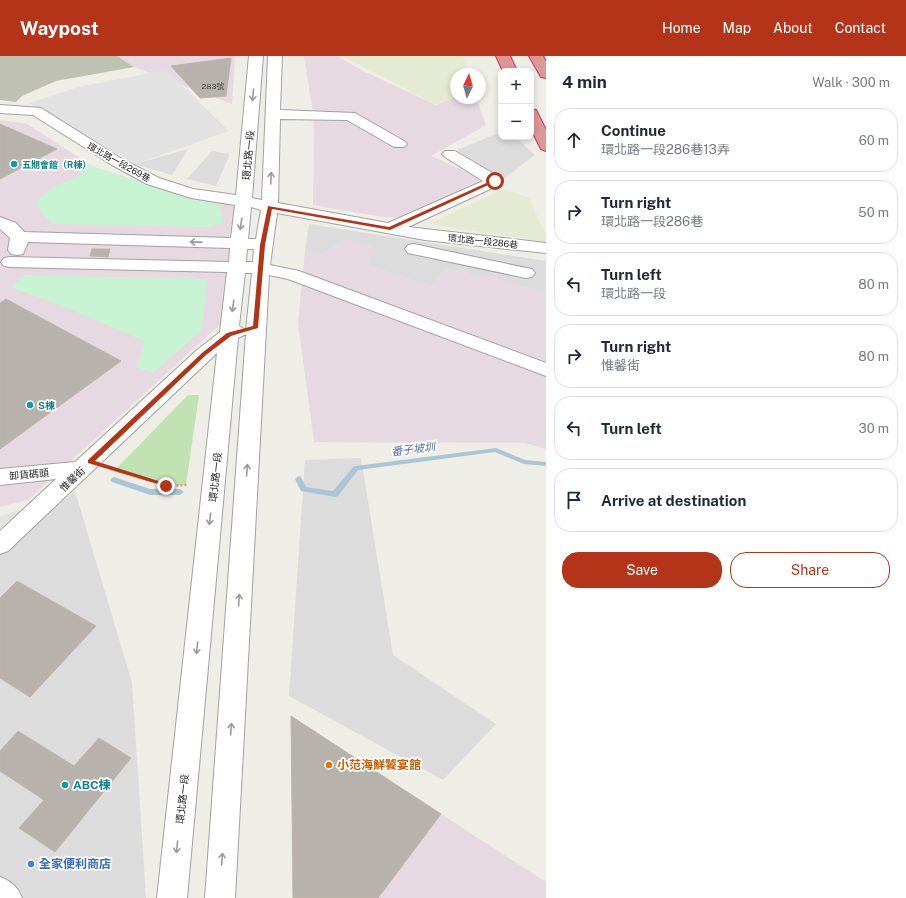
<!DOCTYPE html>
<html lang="en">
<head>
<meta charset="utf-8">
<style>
  :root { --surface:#fff; --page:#f6f6f7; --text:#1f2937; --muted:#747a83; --line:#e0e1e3; --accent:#b43419 }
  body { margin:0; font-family:"Public Sans","Noto Sans TC",sans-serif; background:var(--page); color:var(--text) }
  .controls { position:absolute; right:12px; top:12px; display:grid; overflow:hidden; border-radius:8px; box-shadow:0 2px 6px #0003 }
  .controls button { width:36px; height:36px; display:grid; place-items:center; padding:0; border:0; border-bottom:1px solid var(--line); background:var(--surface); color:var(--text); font:20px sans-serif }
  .compass { position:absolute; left:450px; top:12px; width:36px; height:36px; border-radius:50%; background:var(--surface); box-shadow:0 2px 6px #0003; rotate:5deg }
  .stop { position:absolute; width:12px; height:12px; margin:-9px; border:3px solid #b43419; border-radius:50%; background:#fff }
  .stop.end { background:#b43419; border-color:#fff; box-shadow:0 1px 4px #0008 }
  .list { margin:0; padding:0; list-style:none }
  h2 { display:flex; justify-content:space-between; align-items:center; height:52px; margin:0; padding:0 16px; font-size:17px }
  h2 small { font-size:13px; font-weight:400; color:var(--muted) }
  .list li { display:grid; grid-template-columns:26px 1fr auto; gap:12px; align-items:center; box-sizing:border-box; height:64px; margin:0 8px 8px; padding:0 8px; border:1px solid var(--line); border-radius:16px }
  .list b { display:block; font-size:15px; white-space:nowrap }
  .list p { margin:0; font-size:13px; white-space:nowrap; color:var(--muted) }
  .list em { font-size:13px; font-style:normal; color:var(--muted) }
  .actions { display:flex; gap:8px; padding:12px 16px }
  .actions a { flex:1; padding:9px 0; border:1px solid var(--accent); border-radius:16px; text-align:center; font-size:14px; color:var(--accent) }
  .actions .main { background:var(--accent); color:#fff }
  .icon { flex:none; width:22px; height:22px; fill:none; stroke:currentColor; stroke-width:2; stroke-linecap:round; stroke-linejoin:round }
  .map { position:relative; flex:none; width:546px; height:842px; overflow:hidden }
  header { display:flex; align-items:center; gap:24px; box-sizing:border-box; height:56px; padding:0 20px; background:var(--accent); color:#fff }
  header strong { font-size:19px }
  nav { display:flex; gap:22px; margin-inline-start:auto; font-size:14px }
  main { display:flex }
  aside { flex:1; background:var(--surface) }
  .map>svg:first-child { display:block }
</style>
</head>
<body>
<header>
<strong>Waypost</strong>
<nav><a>Home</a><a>Map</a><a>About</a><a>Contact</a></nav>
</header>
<main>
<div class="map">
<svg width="546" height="842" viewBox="0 0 546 842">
  <rect width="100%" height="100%" fill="#eeede6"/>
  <path fill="#dcdcdc" d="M501,76V81H515L535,99L501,125L457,94Z
    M188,93L172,119L135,108Z
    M212,95L230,98L216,130L187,123Z
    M309,168L546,205V236L446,212L432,231L369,210L346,183L322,199L305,195Z
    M361,402L393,599L496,668L443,724L289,640L305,404Z
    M75,435L132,627L146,842H0V499Z"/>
  <path fill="#e6d9e1" d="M117,0H235L232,48L134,11Z
    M304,0H337L365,16L436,49L456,41L476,42L486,69L431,100L482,123L403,162L382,161L313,149L314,63Z
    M0,64L27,68L94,111L187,140L242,148L225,264L28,444L0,451Z
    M346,183L373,190L369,210L432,231L446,212L546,236V393L525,387L314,386L298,267L305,195L322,199Z
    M441,758L546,826V842H378Z"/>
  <path fill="#bfc2b2" d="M0,0H117L134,11L56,25L22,40L16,46L0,44Z"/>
  <path fill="#e5ead3" d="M343,0H463L468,18H456V41L436,49Z
    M503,133L529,142L546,179V186L430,168Z"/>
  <path fill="#c1e2b2" d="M188,339H199L186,429L166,430L115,414Z"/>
  <path fill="#c8f3d3" d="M86,106L94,111L187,140L218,145L224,167L209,171L52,168L40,155L36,146L53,131L80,120L82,110Z
    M25,219L207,223L202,274L153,317L137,311L144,285L72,254L11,231Z"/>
  <path fill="#e2e2e2" d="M166,14L229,75L135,108L29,47L79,31Z
    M23,453L0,474V460Z"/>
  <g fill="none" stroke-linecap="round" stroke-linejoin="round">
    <path fill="#acc5d6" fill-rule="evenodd" d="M496,392L525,404L546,406V410L524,408L495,396L358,414L338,440L335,441L301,435L295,423L299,420L301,421L306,431L333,435L354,410H356Z
      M114,421L150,433H180L184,436L180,439H150L112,426L110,424L112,422Z"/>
  </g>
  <path fill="#b7b3ac" stroke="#beb6aa" d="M231,2L226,40L200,42L171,10Z
    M0,68L57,93L0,123Z
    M92,193H110L108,201L90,200Z
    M6,243L121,305L0,393V247Z
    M17,525L96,570L30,641L0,622V542Z
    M291,660L441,758L378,842H293Z
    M18,675L74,710L99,682L131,702L55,796L19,772L44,744L0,715V695Z"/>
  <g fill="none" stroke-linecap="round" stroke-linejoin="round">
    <defs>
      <path id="minor" d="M249,0H263L252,142L262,144L268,0H282L280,54L355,57L404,85L407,88L404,91H394L347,64L280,63L278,147L388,167L483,125L445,101L442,98L445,95H455L501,122L503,125L501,128L408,171L546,187V197L425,184L277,157L270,209L299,215L546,307V320L288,223L269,219L235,842H205L246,278L238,282L187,842H157L217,297L8,495L0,498V475L56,423L0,429V413L75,406L197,294L220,276L227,216L10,211L4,210L1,206L4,202L10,201L229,206L230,192L28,186L23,198L17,199L11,198L8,194L10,182L0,173V161L16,167L24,176L231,182L235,149L191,142L147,128L112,109L33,59L0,57V49L41,52L122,103L159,122L193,133L236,139ZM251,151L261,154L256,183H248ZM247,193H254L253,206H246ZM245,217H252L246,274L239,270Z
        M414,188L526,212L532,213L535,217L532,221L526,222L408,197L405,193L408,189Z
        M0,821C12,826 17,830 22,842H0Z"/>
      <path id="highway" d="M496,0H510L517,15H503Z
        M529,0H543L546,6V22L541,21Z
        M531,53L536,54L546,74V95L541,93L531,73Z"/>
    </defs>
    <use href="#minor" stroke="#a2a2a2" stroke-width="2"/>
    <use href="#highway" stroke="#c53a52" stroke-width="2"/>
    <path stroke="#e89a7c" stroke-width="2.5" stroke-dasharray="2 2" stroke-linecap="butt" d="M111,413L166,430L187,429"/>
    <use href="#minor" fill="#fff" fill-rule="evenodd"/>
    <use href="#highway" fill="#dc9798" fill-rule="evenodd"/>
  </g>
  <defs><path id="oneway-shaft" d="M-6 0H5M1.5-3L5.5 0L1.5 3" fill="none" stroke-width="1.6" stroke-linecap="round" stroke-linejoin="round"/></defs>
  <g stroke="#9a9a9a">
    <use href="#oneway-shaft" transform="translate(253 39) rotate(95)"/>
    <use href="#oneway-shaft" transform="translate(271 122) rotate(-88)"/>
    <use href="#oneway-shaft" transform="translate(241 168) rotate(98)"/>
    <use href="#oneway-shaft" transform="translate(196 186) rotate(-179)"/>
    <use href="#oneway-shaft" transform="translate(233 250) rotate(98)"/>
    <use href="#oneway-shaft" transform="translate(247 414) rotate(-86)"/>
    <use href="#oneway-shaft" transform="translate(210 463) rotate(96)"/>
    <use href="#oneway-shaft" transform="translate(239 544) rotate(-86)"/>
    <use href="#oneway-shaft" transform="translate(197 592) rotate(96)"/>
    <use href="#oneway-shaft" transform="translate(231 673) rotate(-86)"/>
    <use href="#oneway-shaft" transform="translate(177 791) rotate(96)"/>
    <use href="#oneway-shaft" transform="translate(222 803) rotate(-86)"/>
  </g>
  <path fill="#b43419" d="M493,124L497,125L390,174L272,153L265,189L258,272L231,280L206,299L95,405L168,428V431L88,407V404L202,297L227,277L253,270L260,189L268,150L389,171Z"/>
  <g fill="#0f9aa8" stroke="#fff" stroke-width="1.5">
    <circle cx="14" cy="108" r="4"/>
    <circle cx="30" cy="349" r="4"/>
    <circle cx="65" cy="729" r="4"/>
  </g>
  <circle fill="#e8710a" stroke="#fff" stroke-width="1.5" cx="329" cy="709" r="4"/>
  <circle fill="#3f7fe0" stroke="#fff" stroke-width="1.5" cx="31" cy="808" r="4"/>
  <g text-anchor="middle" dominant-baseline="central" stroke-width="3.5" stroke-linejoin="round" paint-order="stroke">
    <g font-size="8" fill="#444342">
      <text x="213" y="30">283號</text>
    </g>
    <g font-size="9" fill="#1e1e1e" stroke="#fff">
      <text transform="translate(119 106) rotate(29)">環北路一段269巷</text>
      <text transform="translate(483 185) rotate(6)">環北路一段286巷</text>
    </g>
    <g font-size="9" font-weight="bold" fill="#0d838f" stroke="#fff" text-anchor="start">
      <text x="22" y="108">五期會館（R棟）</text>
    </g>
    <g font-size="10" fill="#1e1e1e" stroke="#fff">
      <text transform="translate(248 99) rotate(-85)">環北路一段</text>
      <text transform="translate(29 418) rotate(-5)">卸貨碼頭</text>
      <text transform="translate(215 421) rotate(-84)">環北路一段</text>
      <text transform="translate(72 423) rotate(-43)">惟馨街</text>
      <text transform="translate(182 743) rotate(-84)">環北路一段</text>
    </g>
    <g font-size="10" font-weight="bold" fill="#0d838f" stroke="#fff" text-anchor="start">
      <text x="38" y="349">S棟</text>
    </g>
    <g font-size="11" font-style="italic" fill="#576fa2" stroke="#fff">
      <text transform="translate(413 393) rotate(-7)">番子坡圳</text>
    </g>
    <g font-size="12" font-weight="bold" fill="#c56008" stroke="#fff" text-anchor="start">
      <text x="337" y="709">小范海鮮饕宴館</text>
    </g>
    <g font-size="12" font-weight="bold" fill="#0d838f" stroke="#fff" text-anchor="start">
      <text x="73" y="729">ABC棟</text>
    </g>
    <g font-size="12" font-weight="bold" fill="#366cbe" stroke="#fff" text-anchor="start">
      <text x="39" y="808">全家便利商店</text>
    </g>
  </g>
</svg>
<div class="controls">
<button>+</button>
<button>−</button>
</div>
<svg class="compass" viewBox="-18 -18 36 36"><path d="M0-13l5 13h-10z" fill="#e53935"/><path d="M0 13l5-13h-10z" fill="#747a83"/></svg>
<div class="stop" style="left:495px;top:125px"></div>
<div class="stop end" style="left:166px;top:430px"></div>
</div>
<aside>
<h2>4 min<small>Walk · 300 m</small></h2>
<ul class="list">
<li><svg class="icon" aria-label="ahead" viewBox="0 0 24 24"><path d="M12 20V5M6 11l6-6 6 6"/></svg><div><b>Continue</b><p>環北路一段286巷13弄</p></div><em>60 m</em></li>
<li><svg class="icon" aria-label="right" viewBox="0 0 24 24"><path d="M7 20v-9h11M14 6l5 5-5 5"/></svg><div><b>Turn right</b><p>環北路一段286巷</p></div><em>50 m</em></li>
<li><svg class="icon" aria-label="left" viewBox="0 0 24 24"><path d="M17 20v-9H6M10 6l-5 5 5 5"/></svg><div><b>Turn left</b><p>環北路一段</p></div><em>80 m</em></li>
<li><svg class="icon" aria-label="right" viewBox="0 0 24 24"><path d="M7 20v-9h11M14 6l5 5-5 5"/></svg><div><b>Turn right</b><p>惟馨街</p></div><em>80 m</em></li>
<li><svg class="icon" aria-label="left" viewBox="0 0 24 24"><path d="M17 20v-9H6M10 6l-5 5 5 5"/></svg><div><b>Turn left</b></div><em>30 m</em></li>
<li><svg class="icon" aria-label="arrive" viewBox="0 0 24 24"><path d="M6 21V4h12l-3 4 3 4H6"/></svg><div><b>Arrive at destination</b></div></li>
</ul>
<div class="actions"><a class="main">Save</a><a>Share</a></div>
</aside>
</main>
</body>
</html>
